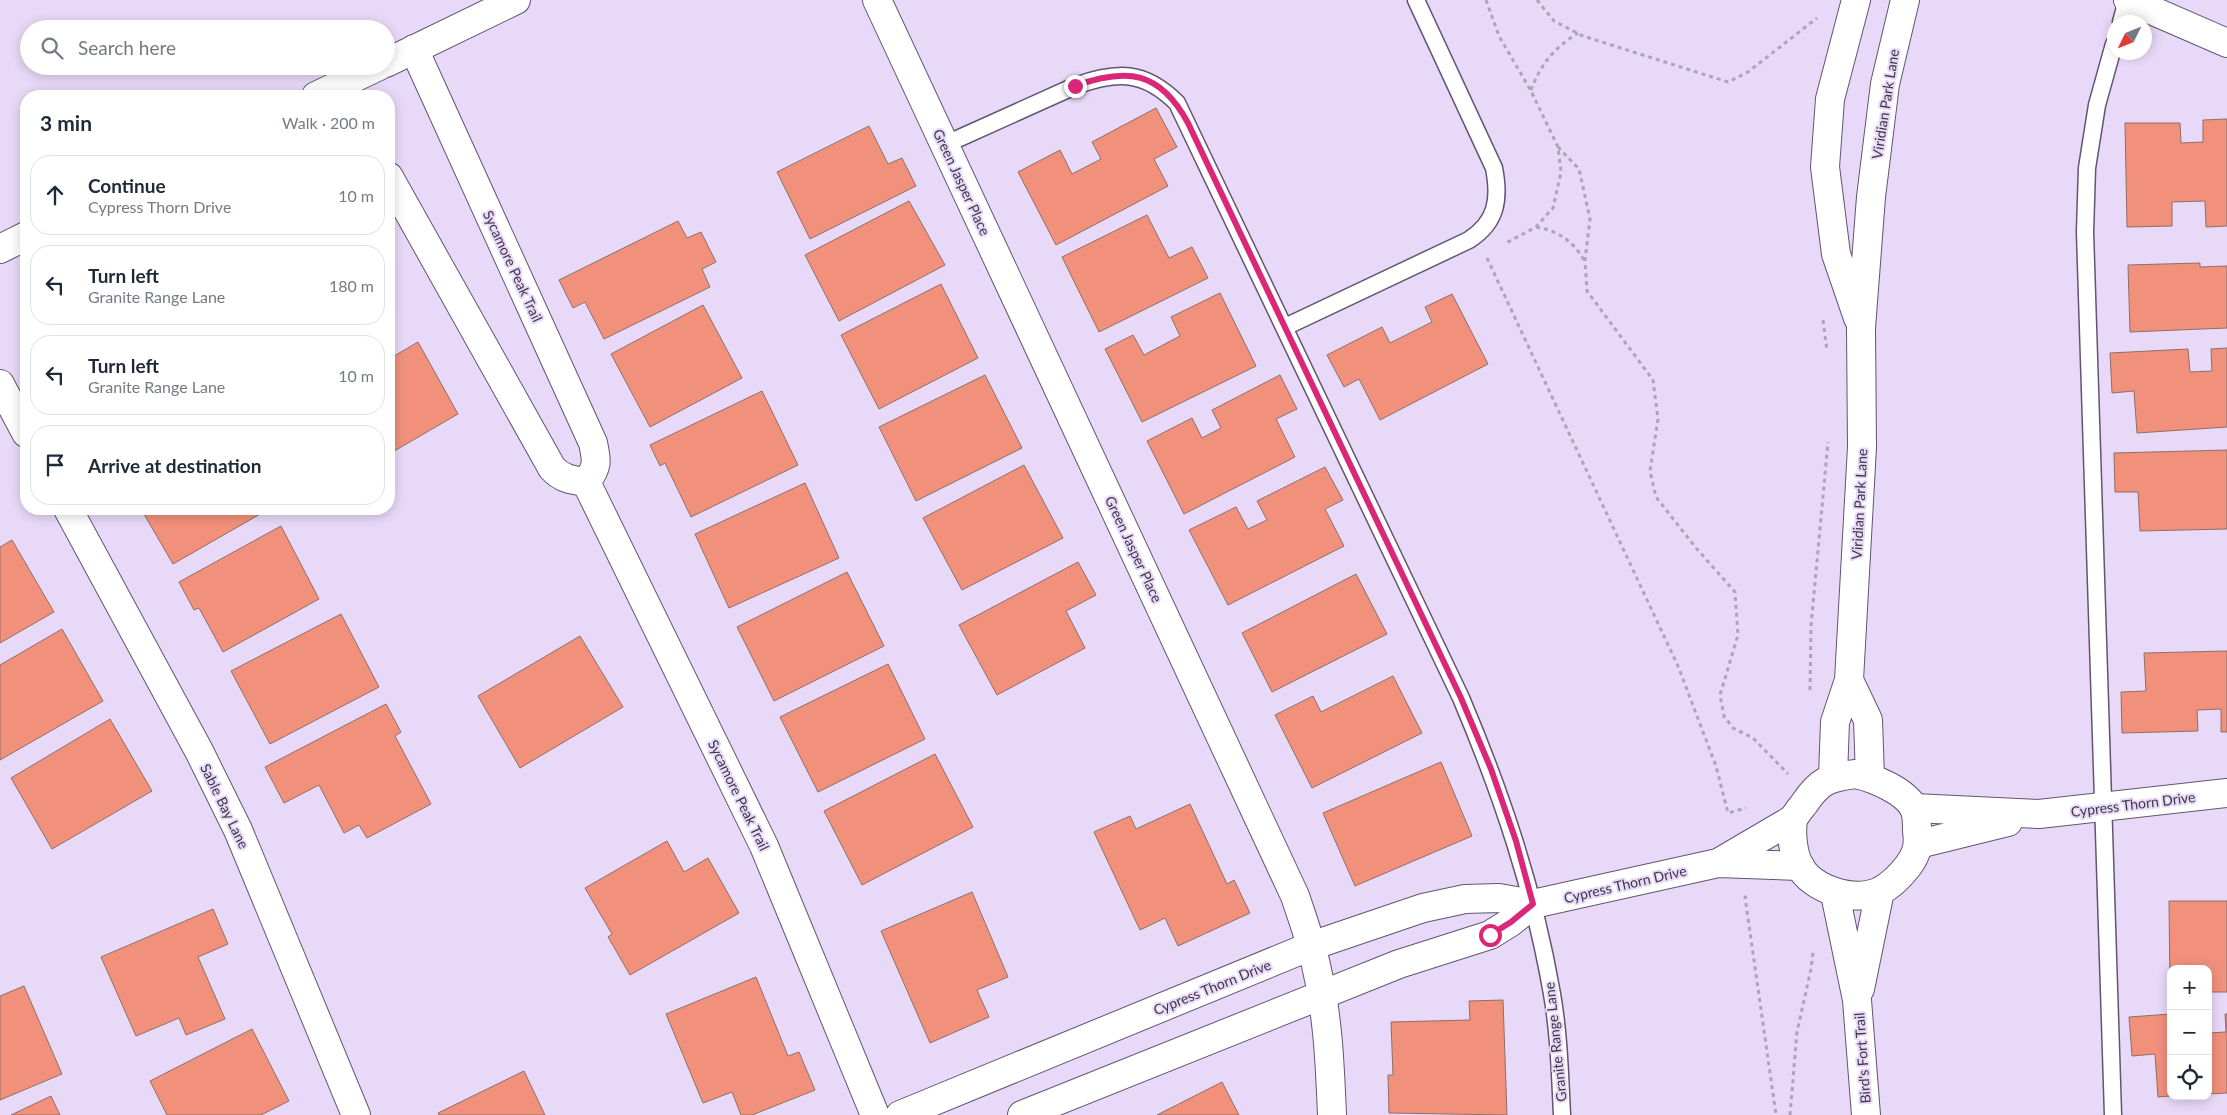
<!DOCTYPE html>
<html lang="en">
<head>
<meta charset="utf-8">
<style>
  :root { --surface:#fff; --page:#f2f2f3; --text:#1f2937; --muted:#747a83; --line:#e0e1e3 }
  body { margin:0; font-family:Lato,sans-serif; background:var(--page); color:var(--text) }
  .controls { position:absolute; right:15px; bottom:15px; display:grid; overflow:hidden; border-radius:10px; box-shadow:0 2px 12px #0003 }
  .controls button { width:45px; height:45px; display:grid; place-items:center; padding:0; border:0; border-bottom:1px solid var(--line); background:var(--surface); color:var(--text); font:25px sans-serif }
  .compass { position:absolute; left:2107px; top:15px; width:45px; height:45px; border-radius:50%; background:var(--surface); box-shadow:0 2px 12px #0003; rotate:227deg }
  .stop { position:absolute; width:15px; height:15px; margin:-11px; border:4px solid #db2777; border-radius:50%; background:#fff }
  .stop.end { background:#db2777; border-color:#fff; box-shadow:0 1px 5px #0008 }
  .list { margin:0; padding:0; list-style:none }
  h2 { display:flex; justify-content:space-between; align-items:center; height:65px; margin:0; padding:0 20px; font-size:21px }
  h2 small { font-size:16px; font-weight:400; color:var(--muted) }
  .list li { display:grid; grid-template-columns:32px 1fr auto; gap:15px; align-items:center; box-sizing:border-box; height:80px; margin:0 10px 10px; padding:0 10px; border:1px solid var(--line); border-radius:20px }
  .list b { display:block; font-size:19px; white-space:nowrap }
  .list p { margin:0; font-size:16px; white-space:nowrap; color:var(--muted) }
  .list em { font-size:16px; font-style:normal; color:var(--muted) }
  .icon { flex:none; width:28px; height:28px; fill:none; stroke:currentColor; stroke-width:2; stroke-linecap:round; stroke-linejoin:round }
  .map { position:relative; flex:none; width:2227px; height:1115px; overflow:hidden }
  .search { position:absolute; background:var(--surface); box-shadow:0 2px 12px #0003; left:20px; top:20px; width:375px; height:55px; display:flex; align-items:center; gap:12px; box-sizing:border-box; padding:0 18px; border-radius:28px; color:var(--muted); font-size:19px }
  .panel { position:absolute; background:var(--surface); box-shadow:0 2px 12px #0003; left:20px; top:90px; width:375px; height:425px; border-radius:20px }
  .map>svg:first-child { display:block }
</style>
</head>
<body>
<div class="map">
<svg width="2227" height="1115" viewBox="0 0 2227 1115">
  <rect width="100%" height="100%" fill="#e8d9f8"/>
  <path fill="#f1917c" stroke="#8f6e66" d="M1156,108L1177,147L1154,159L1168,186L1056,245L1018,172L1060,150L1072,174L1101,159L1092,142Z
    M2227,119V226L2206,227L2205,201L2172,202V226L2127,227L2125,123H2180L2181,143L2203,142V120Z
    M869,126L888,164L902,158L916,186L810,239L777,172Z
    M909,201L945,265L839,321L805,255Z
    M1147,215L1169,258L1192,247L1208,278L1099,332L1062,257Z
    M678,221L687,238L701,232L716,262L702,269L710,287L604,339L585,302L573,308L559,280Z
    M2200,263V267L2227,266V328L2130,332L2128,265Z
    M941,284L978,358L879,409L841,335Z
    M1220,293L1256,366L1142,422L1105,349L1133,335L1144,355L1180,336L1171,317Z
    M1452,294L1488,364L1380,420L1359,379L1344,387L1327,355L1382,327L1390,343L1432,322L1425,307Z
    M703,305L742,378L650,427L611,354Z
    M418,342L458,414L389,454V359Z
    M2227,348V427L2137,433L2134,391L2112,393L2110,353L2188,349L2190,372L2212,371L2211,349Z
    M985,375L1022,448L916,501L879,427Z
    M1280,375L1297,409L1276,419L1295,457L1184,514L1147,441L1192,418L1202,438L1221,428L1212,410Z
    M762,391L798,465L691,517L665,463L660,466L650,445Z
    M2227,450V529L2140,531L2138,492H2115L2114,453Z
    M1024,465L1063,538L962,590L923,518Z
    M1325,467L1343,500L1325,509L1344,546L1228,605L1189,530L1236,507L1248,529L1267,520L1257,501Z
    M805,483L839,558L729,608L695,534Z
    M141,509H269L173,564Z
    M281,526L319,599L223,652L199,608L194,610L179,582Z
    M12,540L54,612L0,643V547Z
    M1078,562L1096,595L1066,611L1085,648L997,695L959,625Z
    M847,572L884,646L774,701L737,627Z
    M1356,574L1387,634L1272,692L1242,633Z
    M341,614L379,687L270,744L231,671Z
    M62,629L103,701L0,760V665Z
    M580,636L623,707L520,768L478,696Z
    M2227,651V732H2221V709L2197,710L2198,731L2122,733L2121,692L2146,691L2144,653Z
    M888,664L925,739L818,792L780,717Z
    M1393,676L1422,733L1312,788L1275,715L1313,696L1321,712Z
    M386,704L401,732L395,736L431,804L367,838L359,825L344,833L319,785L284,803L265,767Z
    M110,719L152,791L52,849L11,778Z
    M935,754L973,827L862,885L824,811Z
    M1441,762L1472,836L1355,886L1323,813Z
    M1190,804L1227,884L1234,880L1250,913L1178,946L1165,918L1140,930L1094,832L1130,816L1136,829Z
    M667,841L684,872L708,858L739,913L630,975L608,937L612,934L585,888Z
    M972,892L1008,977L977,990L989,1017L930,1043L881,931Z
    M2169,901H2227V992H2208V969H2171L2170,992Z
    M213,909L228,944L198,957L225,1019L186,1035L179,1018L136,1036L101,957Z
    M756,977L788,1056L799,1052L815,1090L752,1115H741L732,1092L703,1103L666,1014Z
    M24,986L62,1074L0,1100V996Z
    M1503,1000L1507,1115L1389,1113L1388,1075H1393L1391,1022L1470,1020L1469,1001Z
    M2171,1014V1096L2158,1097L2155,1054L2132,1056L2129,1017Z
    M2225,1014H2227V1093L2208,1094V1019L2209,1033L2226,1032Z
    M252,1029L289,1101L261,1115H167L150,1081Z
    M524,1071L545,1115H439L438,1113Z
    M1222,1082L1239,1115H1157Z
    M51,1096L60,1115H11Z"/>
  <g fill="none" stroke-linecap="round" stroke-linejoin="round">
    <defs>
      <path id="lane" d="M2121,22L2127,0
        M944,145L1075,86C1117,71 1144,70 1177,103L1461,698C1502,795 1534,890 1552,994C1559,1034 1560,1075 1562,1115
        M1285,327L1469,240C1497,222 1500,199 1494,168L1416,0
        M2113,1115L2085,232L2087,168L2097,105L2114,44"/>
      <path id="street" d="M877,0L1295,896C1303,920 1312,944 1317,970C1328,1017 1330,1066 1332,1115
        M2128,0L2227,43
        M414,49L593,443C597,461 598,467 586,482
        M386,63L516,0
        M316,96L379,66
        M389,177L552,468C562,479 572,480 586,482
        M0,249L26,236
        M0,384L26,433
        M586,482L764,846L875,1115
        M68,509L199,751L238,830L356,1115
        M1914,808L2039,814L2227,793
        M1919,844L2008,822
        M1718,863L1793,819
        M900,1115L1311,946L1423,908L1465,899L1499,898L1533,904L1718,863L1800,866
        M1022,1115L1399,964L1490,935L1511,922L1533,904"/>
      <path id="secondary" d="M1856,0L1830,99L1825,167L1836,254L1858,318
        M1849,680L1868,720L1870,777
        M1856,774C1874,778 1905,791 1914,808C1917,814 1917,824 1917,831C1919,845 1917,854 1908,866C1901,875 1890,886 1880,891C1854,903 1812,890 1799,865C1793,854 1791,833 1793,820C1795,815 1800,809 1804,804C1819,781 1829,777 1856,774Z
        M1833,776L1835,722L1849,680L1862,447L1861,328L1871,197L1885,84L1905,0
        M1835,894L1857,1000L1866,1115
        M1860,989L1880,891"/>
    </defs>
    <use href="#lane" stroke="#625570" stroke-width="19"/>
    <use href="#street" stroke="#625570" stroke-width="30"/>
    <use href="#secondary" stroke="#625570" stroke-width="30"/>
    <path stroke="#afa3bc" stroke-width="3" stroke-dasharray="4 4" stroke-linecap="butt" d="M1486,0L1499,36L1531,91L1558,147L1561,172L1553,208L1536,227L1506,243
      M1537,0L1554,21L1583,36L1728,82L1748,72L1817,18
      M1531,90C1541,64 1554,48 1578,33
      M1558,147L1579,169L1590,219L1585,260L1587,291L1653,380L1658,419L1650,471L1656,497L1696,548L1735,592L1738,635L1720,695L1724,716L1733,728L1753,738L1788,774
      M1536,227C1558,231 1572,240 1584,260
      M1487,258L1678,666L1716,766L1728,813L1746,808
      M1823,320L1827,351
      M1810,690L1811,626L1828,442
      M1747,897H1745L1776,1115
      M1790,1115L1797,1032L1811,969L1813,952"/>
    <use href="#lane" stroke="#fff" stroke-width="16"/>
    <use href="#street" stroke="#fff" stroke-width="28"/>
    <use href="#secondary" stroke="#fff" stroke-width="28"/>
  </g>
  <g fill="none" stroke-linecap="round" stroke-linejoin="round">
    <path stroke="#db2777" stroke-width="6" d="M1075,86C1127,67 1160,71 1188,123L1461,698L1491,769L1516,841L1533,904L1511,922L1490,935"/>
  </g>
  <g text-anchor="middle" dominant-baseline="central" stroke-width="4" stroke-linejoin="round" paint-order="stroke">
    <g font-size="14" fill="#3d3744" stroke="#e8d9f8">
      <text transform="translate(1885 104) rotate(-81)">Viridian Park Lane</text>
      <text transform="translate(962 182) rotate(65)">Green Jasper Place</text>
      <text transform="translate(513 266) rotate(65)">Sycamore Peak Trail</text>
      <text transform="translate(1859 504) rotate(-87)">Viridian Park Lane</text>
      <text transform="translate(1134 549) rotate(65)">Green Jasper Place</text>
      <text transform="translate(739 795) rotate(64)">Sycamore Peak Trail</text>
      <text transform="translate(2133 804) rotate(-7)">Cypress Thorn Drive</text>
      <text transform="translate(225 806) rotate(64)">Sable Bay Lane</text>
      <text transform="translate(1625 884) rotate(-13)">Cypress Thorn Drive</text>
      <text transform="translate(1212 987) rotate(-22)">Cypress Thorn Drive</text>
      <text transform="translate(1555 1042) rotate(-96)">Granite Range Lane</text>
      <text transform="translate(1862 1058) rotate(-94)">Bird's Fort Trail</text>
    </g>
  </g>
</svg>
<div class="controls">
<button>+</button>
<button>−</button>
<button><svg class="icon" aria-label="locate" viewBox="0 0 24 24"><circle cx="12" cy="12" r="6"/><path d="M12 2v4M12 18v4M2 12h4M18 12h4"/></svg></button>
</div>
<svg class="compass" viewBox="-18 -18 36 36"><path d="M0-13l5 13h-10z" fill="#e53935"/><path d="M0 13l5-13h-10z" fill="#747a83"/></svg>
<div class="stop" style="left:1490px;top:935px"></div>
<div class="stop end" style="left:1075px;top:86px"></div>
<div class="search"><svg class="icon" aria-label="search" viewBox="0 0 24 24"><circle cx="10" cy="10" r="6"/><path d="M15 15l6 6"/></svg>Search here</div>
<section class="panel">
<h2>3 min<small>Walk · 200 m</small></h2>
<ul class="list">
<li><svg class="icon" aria-label="ahead" viewBox="0 0 24 24"><path d="M12 20V5M6 11l6-6 6 6"/></svg><div><b>Continue</b><p>Cypress Thorn Drive</p></div><em>10 m</em></li>
<li><svg class="icon" aria-label="left" viewBox="0 0 24 24"><path d="M17 20v-9H6M10 6l-5 5 5 5"/></svg><div><b>Turn left</b><p>Granite Range Lane</p></div><em>180 m</em></li>
<li><svg class="icon" aria-label="left" viewBox="0 0 24 24"><path d="M17 20v-9H6M10 6l-5 5 5 5"/></svg><div><b>Turn left</b><p>Granite Range Lane</p></div><em>10 m</em></li>
<li><svg class="icon" aria-label="arrive" viewBox="0 0 24 24"><path d="M6 21V4h12l-3 4 3 4H6"/></svg><div><b>Arrive at destination</b></div></li>
</ul>
</section>
</div>
</body>
</html>
